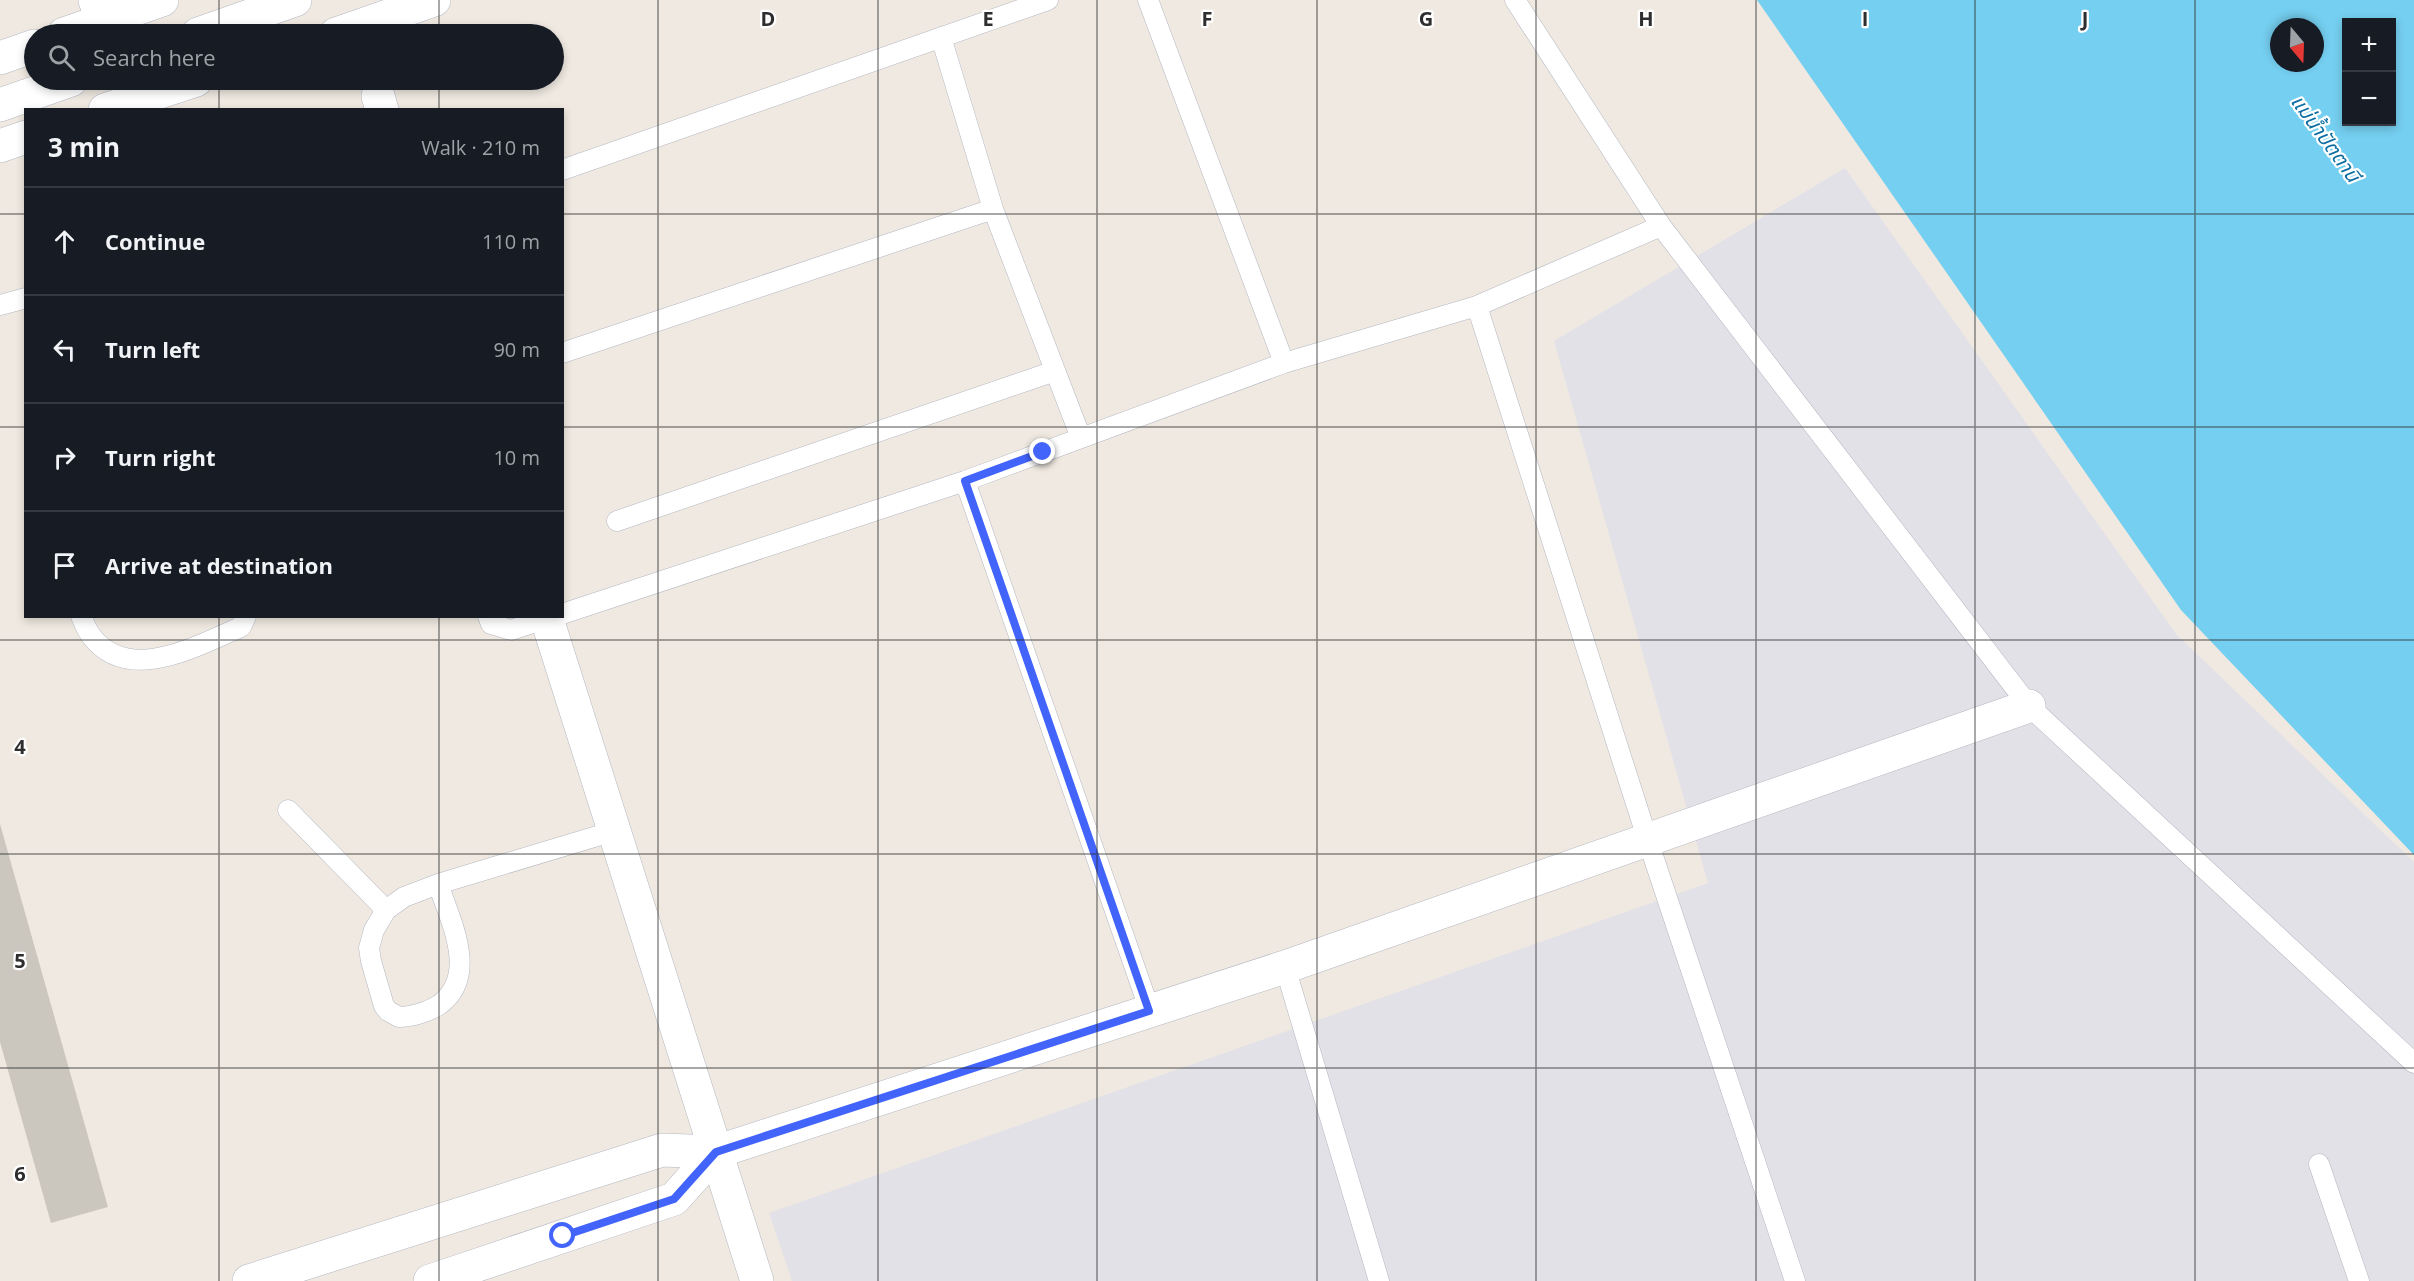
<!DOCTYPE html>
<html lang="en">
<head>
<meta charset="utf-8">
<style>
  :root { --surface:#171b24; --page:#242831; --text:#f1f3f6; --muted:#9ea1a6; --line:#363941 }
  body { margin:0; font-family:"Open Sans","Noto Sans Thai",sans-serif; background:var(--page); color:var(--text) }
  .controls { position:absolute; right:18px; top:18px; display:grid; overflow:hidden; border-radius:0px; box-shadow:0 3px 9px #0003 }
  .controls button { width:54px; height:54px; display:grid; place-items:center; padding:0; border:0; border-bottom:2px solid var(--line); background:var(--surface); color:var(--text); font:30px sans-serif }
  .compass { position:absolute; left:2270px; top:18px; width:54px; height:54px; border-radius:50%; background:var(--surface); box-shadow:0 3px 9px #0003; rotate:161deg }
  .stop { position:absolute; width:18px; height:18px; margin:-14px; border:4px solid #4264fb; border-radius:50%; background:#fff }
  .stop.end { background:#4264fb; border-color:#fff; box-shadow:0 2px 6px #0008 }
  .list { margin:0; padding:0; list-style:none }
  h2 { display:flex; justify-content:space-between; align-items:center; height:78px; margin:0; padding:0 24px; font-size:26px }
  h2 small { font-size:20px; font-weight:400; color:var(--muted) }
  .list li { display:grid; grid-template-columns:39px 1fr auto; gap:18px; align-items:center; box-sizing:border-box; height:108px; padding:0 24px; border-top:2px solid var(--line) }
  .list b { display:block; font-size:22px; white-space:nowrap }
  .list em { font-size:20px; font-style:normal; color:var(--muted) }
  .icon { flex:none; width:33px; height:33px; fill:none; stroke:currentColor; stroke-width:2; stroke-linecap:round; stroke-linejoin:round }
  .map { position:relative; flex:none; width:2414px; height:1281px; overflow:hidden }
  .search { position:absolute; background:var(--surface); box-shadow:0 3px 9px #0003; left:24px; top:24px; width:540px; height:66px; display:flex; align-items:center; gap:15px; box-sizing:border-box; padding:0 21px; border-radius:33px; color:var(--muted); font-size:22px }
  .panel { position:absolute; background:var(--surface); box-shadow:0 3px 9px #0003; left:24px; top:108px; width:540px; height:510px; border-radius:0px }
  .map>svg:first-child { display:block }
</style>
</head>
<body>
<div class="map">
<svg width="2414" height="1281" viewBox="0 0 2414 1281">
  <rect width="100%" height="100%" fill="#efe9e1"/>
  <path fill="#e3e1e8" d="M1845,168L2176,634L2414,862V1281H792L769,1213L1708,883L1554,341Z"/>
  <path fill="#75cff0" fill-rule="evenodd" d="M1757,0H2414V855L2181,610ZM2346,22H2392V122H2346ZM2279,27H2315V63H2279Z"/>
  <path fill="#cbc7bf" d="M0,824L108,1207L51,1223L0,1042Z"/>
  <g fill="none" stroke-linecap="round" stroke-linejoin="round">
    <defs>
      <path id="service" d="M1148,0L1284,363
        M1515,0L1661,226L2029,706L2414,1063
        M941,37L993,209
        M562,170L1048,0
        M0,305L26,298
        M1477,306L1648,841L1795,1281
        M562,353L993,209L1081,438
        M965,481L1150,1011
        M617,521L1055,371
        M562,614L965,481L1284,363L1477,306L1661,226
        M81,616C84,623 87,631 92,637C130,685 198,645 241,627L246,616
        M488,616L491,624L511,630L554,616
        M288,810L386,910
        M438,884C451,922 479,976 439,1005C428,1012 411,1017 399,1017L388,1011L384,1006L371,961L369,948L374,930L386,910L404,897L438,884L614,831
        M1285,967L1379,1281
        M2319,1164L2359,1281"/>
      <path id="minor" d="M95,0L102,21
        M378,96L382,110
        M546,616L757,1281
        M249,1281L662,1150L716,1152L1285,967L2029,706
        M430,1281L674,1199L716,1152"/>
      <path id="secondary" d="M64,34L162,0
        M198,34L295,0
        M336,34L434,0
        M0,58L34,46
        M0,105L71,80
        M105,110L196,80
        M0,146L26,137"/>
    </defs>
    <use href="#service" stroke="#b4b7c1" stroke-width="21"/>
    <use href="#minor" stroke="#b4b7c1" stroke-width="34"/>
    <use href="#secondary" stroke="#b4b7c1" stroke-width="34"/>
    <use href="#service" stroke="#fff" stroke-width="20"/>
    <use href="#minor" stroke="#fff" stroke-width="33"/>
    <use href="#secondary" stroke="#fff" stroke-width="33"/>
  </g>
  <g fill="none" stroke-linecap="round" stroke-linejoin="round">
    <path stroke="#4264fb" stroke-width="8" d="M563,1236L674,1199L716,1152L1149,1011L965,481L1043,452"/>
  </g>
  <path fill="none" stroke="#2e2e2e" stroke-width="1.5" stroke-opacity="0.55" d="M219,0V34M439,0V34M658,0V1281M878,0V1281M1097,0V1281M1317,0V1281M1536,0V1281M1756,0V1281M1975,0V1281M2195,0V1281M219,80V110M439,80V110M0,214H26M562,214H2414M0,427H26M562,427H2414M219,616V1281M439,616V1281M0,640H2414M0,854H2414M0,1068H2414"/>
  <g text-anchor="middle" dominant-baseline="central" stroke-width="4.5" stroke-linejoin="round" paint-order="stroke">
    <g font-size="20" font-style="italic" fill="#0d6fa3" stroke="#fff">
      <text transform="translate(2326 138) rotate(54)">แม่น้ำปัตตานี</text>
    </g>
  </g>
  <g font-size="20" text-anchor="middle" font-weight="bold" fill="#2e2e2e" stroke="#fff" stroke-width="4.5" stroke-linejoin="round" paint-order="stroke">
    <text x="768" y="26">D</text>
    <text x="988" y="26">E</text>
    <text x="1207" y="26">F</text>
    <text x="1426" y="26">G</text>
    <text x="1646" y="26">H</text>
    <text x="1865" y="26">I</text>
    <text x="2085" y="26">J</text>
    <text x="20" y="754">4</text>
    <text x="20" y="968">5</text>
    <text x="20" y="1181">6</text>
  </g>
</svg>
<div class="controls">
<button>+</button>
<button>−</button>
</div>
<svg class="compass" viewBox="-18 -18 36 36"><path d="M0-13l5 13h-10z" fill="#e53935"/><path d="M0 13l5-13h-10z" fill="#9ea1a6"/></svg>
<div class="stop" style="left:563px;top:1236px"></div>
<div class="stop end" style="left:1043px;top:452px"></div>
<div class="search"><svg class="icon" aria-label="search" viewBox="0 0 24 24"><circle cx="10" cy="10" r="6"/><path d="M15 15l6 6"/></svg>Search here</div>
<section class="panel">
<h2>3 min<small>Walk · 210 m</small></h2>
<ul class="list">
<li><svg class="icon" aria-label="ahead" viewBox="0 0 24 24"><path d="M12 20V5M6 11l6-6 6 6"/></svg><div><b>Continue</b></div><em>110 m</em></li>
<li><svg class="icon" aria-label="left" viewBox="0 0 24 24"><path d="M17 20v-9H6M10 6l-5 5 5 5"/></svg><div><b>Turn left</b></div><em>90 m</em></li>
<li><svg class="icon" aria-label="right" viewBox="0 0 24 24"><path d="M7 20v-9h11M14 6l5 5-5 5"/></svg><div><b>Turn right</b></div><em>10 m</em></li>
<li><svg class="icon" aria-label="arrive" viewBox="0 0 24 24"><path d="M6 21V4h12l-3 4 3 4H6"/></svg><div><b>Arrive at destination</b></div></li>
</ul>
</section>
</div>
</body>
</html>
